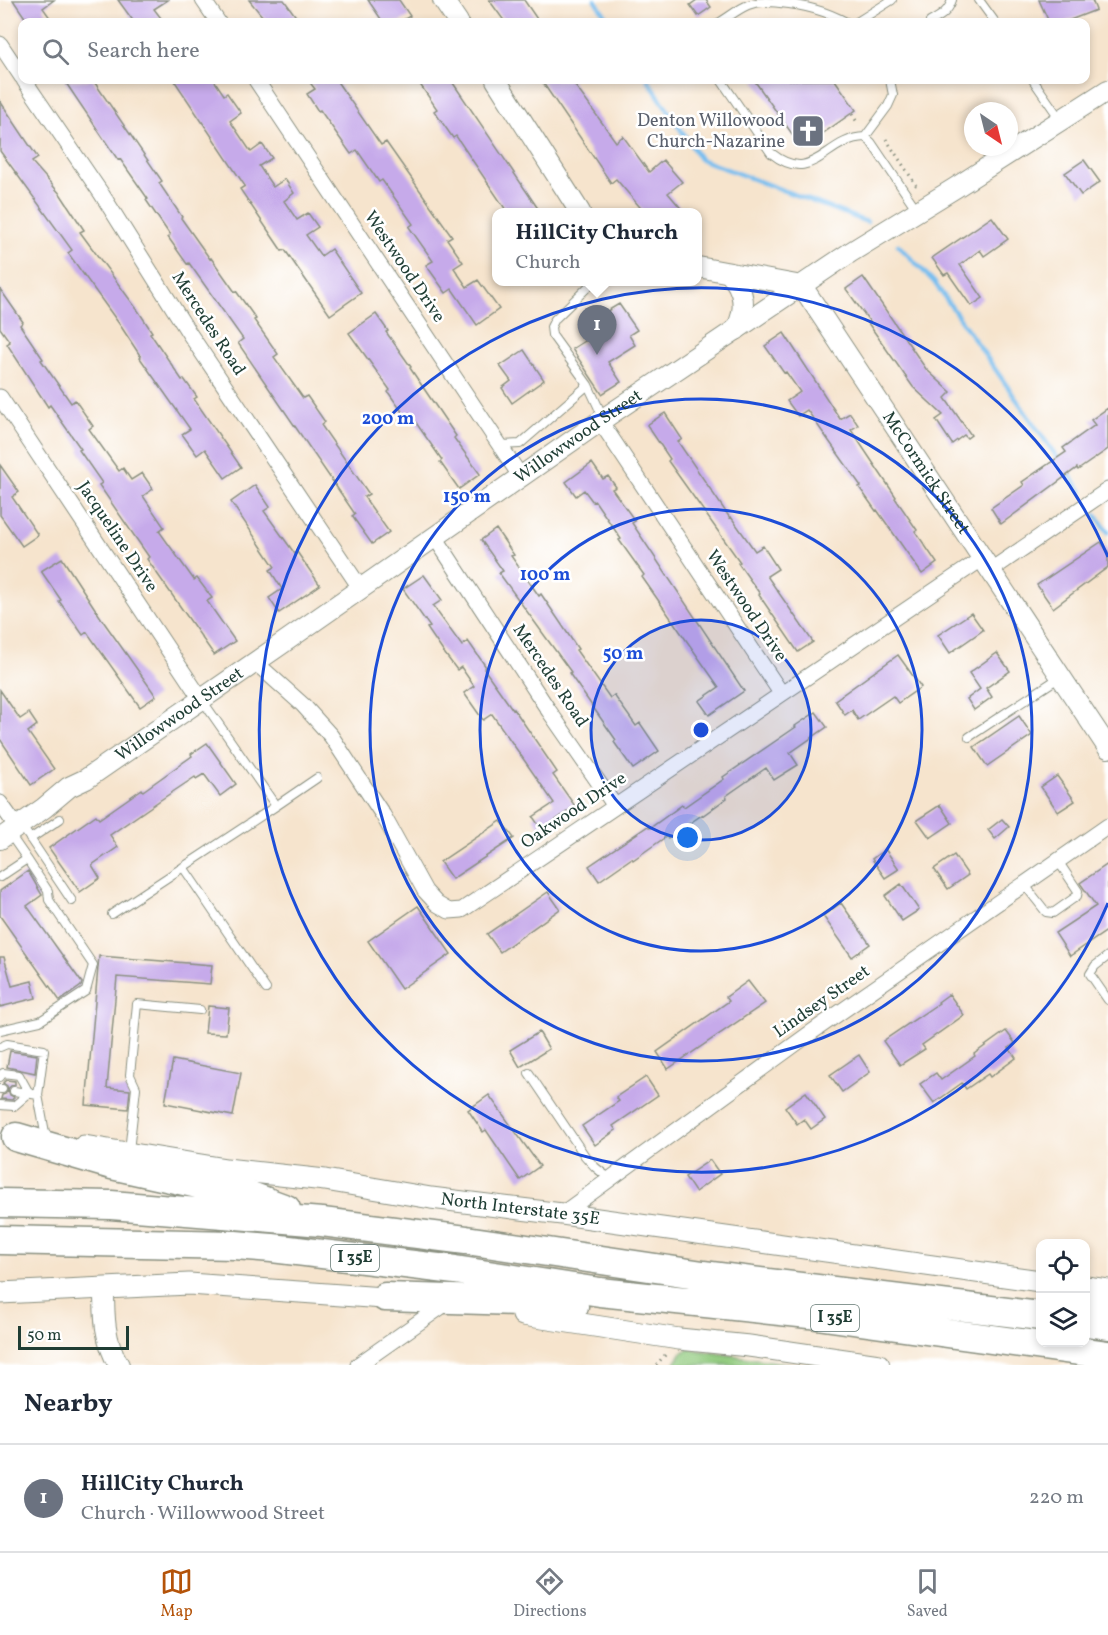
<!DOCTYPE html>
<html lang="en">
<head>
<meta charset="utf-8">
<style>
  :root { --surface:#fff; --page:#f2f2f3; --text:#1f2937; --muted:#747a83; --line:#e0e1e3; --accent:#b45309 }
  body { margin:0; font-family:Vollkorn,serif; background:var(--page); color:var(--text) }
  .controls { position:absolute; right:18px; bottom:18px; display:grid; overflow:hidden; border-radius:12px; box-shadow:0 3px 9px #0003 }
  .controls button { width:54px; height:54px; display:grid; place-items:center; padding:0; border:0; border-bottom:2px solid var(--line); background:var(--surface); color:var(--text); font:30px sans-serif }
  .compass { position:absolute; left:964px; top:102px; width:54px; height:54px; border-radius:50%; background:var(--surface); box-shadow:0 3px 9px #0003; rotate:145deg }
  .scale { position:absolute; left:18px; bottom:15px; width:111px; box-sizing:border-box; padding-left:6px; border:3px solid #1f3d34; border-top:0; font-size:16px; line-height:21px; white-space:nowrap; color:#1f3d34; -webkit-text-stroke:4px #fff; paint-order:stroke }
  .you { position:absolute; left:688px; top:838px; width:21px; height:21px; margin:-15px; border:4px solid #fff; border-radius:50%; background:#1a73e8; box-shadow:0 0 0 9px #1a73e833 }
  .badge { display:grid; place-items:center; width:39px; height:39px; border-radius:50%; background:var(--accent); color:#fff; font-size:20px; font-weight:700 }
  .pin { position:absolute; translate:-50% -50px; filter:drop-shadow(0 2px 3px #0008) }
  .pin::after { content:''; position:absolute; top:32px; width:21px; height:18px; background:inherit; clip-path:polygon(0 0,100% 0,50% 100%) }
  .popup { position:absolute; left:492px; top:208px; width:210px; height:78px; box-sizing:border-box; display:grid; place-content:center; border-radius:12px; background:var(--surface); filter:drop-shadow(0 2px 4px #0005); font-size:20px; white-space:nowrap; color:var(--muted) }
  .popup b { font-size:22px; color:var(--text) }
  .popup::after { content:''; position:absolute; left:50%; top:100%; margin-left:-12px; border:12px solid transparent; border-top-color:var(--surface) }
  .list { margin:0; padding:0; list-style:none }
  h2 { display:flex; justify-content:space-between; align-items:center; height:78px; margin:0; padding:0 24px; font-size:26px }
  h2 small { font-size:20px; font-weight:400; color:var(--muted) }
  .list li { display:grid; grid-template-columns:39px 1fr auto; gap:18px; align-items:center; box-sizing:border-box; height:108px; padding:0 24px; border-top:2px solid var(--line) }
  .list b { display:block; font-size:22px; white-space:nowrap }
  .list p { margin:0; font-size:20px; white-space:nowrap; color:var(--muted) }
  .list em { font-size:20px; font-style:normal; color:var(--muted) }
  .icon { flex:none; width:33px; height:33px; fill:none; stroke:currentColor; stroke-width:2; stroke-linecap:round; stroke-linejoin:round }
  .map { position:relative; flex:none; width:1108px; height:1365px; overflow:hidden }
  .search { position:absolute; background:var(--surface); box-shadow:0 3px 9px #0003; left:18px; right:18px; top:18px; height:66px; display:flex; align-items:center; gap:15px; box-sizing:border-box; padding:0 21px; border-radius:12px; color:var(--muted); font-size:22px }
  .sheet { height:186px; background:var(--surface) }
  nav { display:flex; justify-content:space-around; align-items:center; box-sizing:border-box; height:84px; border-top:2px solid var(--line); background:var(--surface); font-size:16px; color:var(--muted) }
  nav a { display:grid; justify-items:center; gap:3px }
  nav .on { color:var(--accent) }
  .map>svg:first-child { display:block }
</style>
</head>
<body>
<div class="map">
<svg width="1108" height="1365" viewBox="0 0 1108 1365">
  <rect width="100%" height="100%" fill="#fff"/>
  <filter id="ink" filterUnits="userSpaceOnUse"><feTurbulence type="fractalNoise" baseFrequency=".0167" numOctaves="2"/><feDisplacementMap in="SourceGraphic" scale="12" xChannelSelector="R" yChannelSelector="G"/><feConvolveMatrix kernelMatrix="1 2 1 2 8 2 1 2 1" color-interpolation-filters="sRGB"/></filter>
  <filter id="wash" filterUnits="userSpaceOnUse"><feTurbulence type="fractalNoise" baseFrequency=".008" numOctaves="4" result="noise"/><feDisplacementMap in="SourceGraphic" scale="24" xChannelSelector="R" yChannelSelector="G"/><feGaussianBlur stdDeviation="1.35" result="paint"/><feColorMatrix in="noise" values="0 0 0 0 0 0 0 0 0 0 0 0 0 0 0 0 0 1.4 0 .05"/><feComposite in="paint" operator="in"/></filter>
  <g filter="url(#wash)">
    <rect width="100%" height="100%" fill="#f6e4cd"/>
    <path fill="#91ca7e" stroke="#588459" stroke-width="1.5" d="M690,1349L798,1365H674L682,1352Z"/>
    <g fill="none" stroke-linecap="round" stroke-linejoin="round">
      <path stroke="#77beef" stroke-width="4.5" d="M595,0L610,22
        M648,80L700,159L867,222
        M898,245L934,282L1061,463
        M1066,470L1082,492
        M1096,515L1108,532"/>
    </g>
    <g id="blocks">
      <path fill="#c6aaea" d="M13,0H54L43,8L53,22H28Z
        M118,0H168L154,9L164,22H134Z
        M249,0H284L300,22H267Z
        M368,0H399L410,16L400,22H383Z
        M489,0H524L539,22H505Z
        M697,0H706L711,7L698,16L690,5Z
        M1039,0H1092L1096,10L1065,22H1049Z
        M64,80H93L162,181L159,183L182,217L181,218L210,259L211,258L235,292L236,291L256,319L254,320L278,354L274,357L303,398L307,396L325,422L321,425L369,494L364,497L389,532L372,544L352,516L355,514L238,343L243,339L189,263L187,264L168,237L170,235L146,200L148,199L120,159L118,160Z
        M174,80H214L224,95L227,93L241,113L230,121L251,152L262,144L272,158L259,166L273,187L285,179L294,193L284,201L297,220L308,213L318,227L306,235L321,256L331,249L361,293L330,315L285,250L282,251L240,189L245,186Z
        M308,80H336L381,145L386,142L452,236L447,239L463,262L454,268L467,287L478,280L499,309L477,325L452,289L446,293L426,265L433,261L409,227L413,224L382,180L379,182L357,150L351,154L320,110L318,111L307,94L315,89Z
        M417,80H451L541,213H508L456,136L453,138L434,111L437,109Z
        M541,80H571L616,142L623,136L649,172L663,160L682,182L668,193L685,213H645L616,179L611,183Z
        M754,80H835L856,110L802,148Z
        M0,101L38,158L32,162L61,195L84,230L80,232L139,312L152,332L150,333L182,380L184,379L197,397L194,399L241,467L225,478L205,449L197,455L182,434L190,429L140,358L141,357L120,325L68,253L72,250L0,151Z
        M1084,160L1100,182L1081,195L1065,173Z
        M992,217L1008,239L984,256L980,250L960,265L983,298L971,306L948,273L944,275L932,258Z
        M863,277L926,369L951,392L945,398L971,435L967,438L964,435L952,444L936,420L943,415L913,387L868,323L870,322L846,289Z
        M0,289L23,322L20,325L43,359L41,360L71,403L75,400L93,426L89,429L119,471L123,468L131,480L142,473L153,489L143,496L164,527L159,531L194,580L197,578L212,598L207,601L235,641L214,655L147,559L149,557L99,485L102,483L79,450L81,449L50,405L48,407L7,344L10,342L0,328Z
        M619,304L637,330L629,335L635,345L608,362L621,382L602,394L572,349L602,330L594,319Z
        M376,314L388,331L386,332L411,367L410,368L456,436L454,438L480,474L459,489L440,462L442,460L412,417L408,420L388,392L390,390L349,333Z
        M784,333L840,419L850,413L858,425L851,430L896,497L895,498L917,530L915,531L937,563L922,574L877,510L876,511L859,487L861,486L807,410L798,416L787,401L800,392L786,372L784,373L765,346Z
        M524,350L544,380L512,403L502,388L511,381L500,366Z
        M1108,408V449L1078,470L1077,468L1001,524L991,508L1024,485L1022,482L1066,452L1063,448L1095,425L1091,420Z
        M665,413L682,439L678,442L730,518L731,517L755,551L763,546L778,569L767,576L813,642L798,652L759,595L760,594L738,563L740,562L668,461L670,459L647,425Z
        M592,463L603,479L608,476L616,487L612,489L635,521L632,523L744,691L709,715L699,701L719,687L642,577L644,575L619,540L621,539L595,501L593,502L584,490L576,496L566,482Z
        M0,465L19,492L12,497L38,535L22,546L0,515Z
        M255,485L270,507L264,511L295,554L297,552L320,585L279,613L269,598L282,589L270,570L275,567L231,502Z
        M496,529L514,555L511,556L539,596L541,594L560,622L578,649L576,650L610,698L614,695L636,726L640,723L659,751L633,769L614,742L616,740L569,673L571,672L499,573L503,571L481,540Z
        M1101,542L1108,552V567L1053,608L1037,585Z
        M62,558L103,621L156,696L140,707L87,632L83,635L59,601L61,600L41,571Z
        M424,575L442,600L433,606L462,646L468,641L486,667L484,669L513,710L514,709L557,772L553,775L575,806L542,830L533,817L554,803L492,714L483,720L464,693L474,686L461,667L457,670L442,650L427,628L430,627L403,589Z
        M971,613L983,630L950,653L938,635Z
        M997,653L1010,671L986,688L992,697L974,710L967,699L980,689L969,673Z
        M898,655L921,687L898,703L893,696L858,720L852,710L845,715L835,700Z
        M0,690L20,719L29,713L37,725L28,732L54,769L31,785L0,739Z
        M816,712L827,727L790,753L798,765L774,780L766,768L726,796L727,798L702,816V815L668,838L667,836L633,860L632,858L599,881L589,866L648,826L650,828L682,805L684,807L724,779L723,777L796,727L795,726Z
        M1019,716L1032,735L987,766L974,747Z
        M207,743L236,784L220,796L204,774L196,779L195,777L159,801L110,835L118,847L92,865L100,878L80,892L49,848L96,815L99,819L142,789L143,791L192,756L191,754Z
        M1057,776L1075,801L1058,812L1041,787Z
        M940,805L952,823L930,838L917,820Z
        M1002,819L1009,827L995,839L988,830Z
        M501,821L514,838L452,879L440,862Z
        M885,849L899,869L885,878L872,859Z
        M954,855L968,875L948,889L934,869Z
        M1108,864V930L1070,956L1055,933L1096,906L1080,883Z
        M28,871L42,895L27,906L82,983L81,986L60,1001L0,916V891Z
        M901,884L919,910L902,921L885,896Z
        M548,892L560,909L500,952L487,934Z
        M841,903L870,944L852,957L823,916Z
        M418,906L451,954L401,989L368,941Z
        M99,956L212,965L210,984L117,977L107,1088L130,1090L128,1109L86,1105Z
        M0,957H4L12,986L32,981L36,998L0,1007Z
        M748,981L765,1003L668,1069L657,1052L729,1001L726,997Z
        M949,994L964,1015L922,1045L925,1049L900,1065L883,1041L939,1003L938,1002Z
        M208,1006L229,1008L226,1034L205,1033Z
        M1006,1031L1015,1043L1009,1048L1016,1058L990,1077L988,1074L966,1089L962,1083L934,1103L920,1084L936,1073L941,1080L975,1056L974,1054Z
        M539,1032L549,1049L520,1067L510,1050Z
        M10,1051L37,1055L35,1073L7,1067Z
        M859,1055L870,1072L842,1092L830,1075Z
        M173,1060L241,1073L233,1116L165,1103Z
        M646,1077L658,1095L613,1126L616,1130L595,1145L582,1126L619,1101L616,1097Z
        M6,1080L15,1081V1085L11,1086L8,1089L10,1095L14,1097L12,1100L1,1099L2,1095L5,1094L8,1090L7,1086L3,1083Z
        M806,1092L825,1119L811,1129L804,1119L797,1124L785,1107Z
        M489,1095L540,1166L520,1180L486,1130L483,1132L468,1110Z
        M710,1160L720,1174L695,1192L685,1177Z"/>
    </g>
  </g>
  <g filter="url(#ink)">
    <use href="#blocks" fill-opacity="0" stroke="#8a9080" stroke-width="1.5"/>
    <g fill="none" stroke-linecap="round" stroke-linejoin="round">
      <defs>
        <path id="service" d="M979,0L995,22
          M720,22C729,17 738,9 748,5C758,1 769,2 780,3C804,5 824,10 846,22
          M857,22L892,0
          M930,22C941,16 948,12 952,0
          M721,80L771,153C814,187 825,138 865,137L871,142L917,210
          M1033,80L1060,119
          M865,137L888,106L893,95L890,80
          M593,282L555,319L551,327L552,335L588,385L602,415H606
          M501,445L520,444L588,385
          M202,700L276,806L317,778
          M969,737L1060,677
          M21,825L72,901
          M30,839L60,819
          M183,867L266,989
          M0,877L27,859L9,833
          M1024,884L1046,912L1053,913L1077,896L1078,891L1058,861
          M112,914L276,806
          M1108,956L1095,966L1090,974L1108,1000
          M0,1030L40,1021L86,991L93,965L49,900L48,891L27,859
          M0,1047L7,1044L44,1050L38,1095
          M529,1073L585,1156L595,1167L610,1179
          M0,1077L3,1073L19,1075L29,1093L14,1106L0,1105
          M0,1089H2
          M14,1091L38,1095L46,1138
          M129,1151L136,1088L130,1075L137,1004L200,1010"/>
        <path id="minor" d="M203,0L218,22
          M0,44L22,77
          M24,80L101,193L189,333L361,589
          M256,80L521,477
          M0,397L201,699
          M600,421L781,693
          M435,537L549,711L615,806
          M991,570L1108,490
          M255,662L303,705L331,736L383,815L425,891L437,904L449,911L462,910L983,558
          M0,803L17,827
          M562,1214L809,1034L1108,826
          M358,1365L442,1306"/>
        <g id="tertiary">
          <path d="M443,0L458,22"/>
          <path d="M496,80L580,212"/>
          <path id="s1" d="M698,267L802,286L1108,748"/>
          <path d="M729,273C745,290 747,309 736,330"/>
          <path id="s2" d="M0,839L44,808L69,787L86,779L283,643L609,415L851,252L955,188L1108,90"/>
          <path d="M104,1288C104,1315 104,1341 119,1365"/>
        </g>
        <g id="secondary">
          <path id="s3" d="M84,1146L226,1169L325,1180L431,1198L562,1214L1040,1281"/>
          <path d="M1086,1287L1108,1290"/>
          <path d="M0,1293L189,1284L397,1299"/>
          <path d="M523,1315L679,1339L749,1346L879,1365"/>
        </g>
        <path id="motorway" d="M16,1137L112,1165L248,1195L286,1209
          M0,1203L111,1205L322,1222L466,1240L703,1275L1040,1316
          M0,1240L235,1245L272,1248L455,1270L600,1292L809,1314L1108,1355
          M385,1297L521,1301L574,1306
          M1086,1302L1108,1303
          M1086,1322L1108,1325"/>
      </defs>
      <use href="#service" stroke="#8a9080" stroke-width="10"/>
      <use href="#minor" stroke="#8a9080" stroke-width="17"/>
      <use href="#tertiary" stroke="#8a9080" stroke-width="22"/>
      <use href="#secondary" stroke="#8a9080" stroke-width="23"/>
      <use href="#motorway" stroke="#8a9080" stroke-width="31"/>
      <path stroke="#8a9080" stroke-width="3" stroke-dasharray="1.5 4.5" stroke-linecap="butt" d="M852,114L857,122
        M886,139L916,185L921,186
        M656,1365L666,1354"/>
      <use href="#service" stroke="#fff" stroke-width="8"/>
      <use href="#minor" stroke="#fff" stroke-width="15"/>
      <use href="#tertiary" stroke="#fff" stroke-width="20"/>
      <use href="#secondary" stroke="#fff" stroke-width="21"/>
      <use href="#motorway" stroke="#fff" stroke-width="28"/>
    </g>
  </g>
  <circle cx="701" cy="730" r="110" fill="#1d4ed8" fill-opacity=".12"/>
  <g fill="none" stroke="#1d4ed8" stroke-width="3">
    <circle cx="701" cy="730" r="110"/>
    <circle cx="701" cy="730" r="221"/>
    <circle cx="701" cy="730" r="331"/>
    <path d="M1108 903A442 442 0 1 1 1108 557"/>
  </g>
  <defs>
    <symbol id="church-square" viewBox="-11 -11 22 22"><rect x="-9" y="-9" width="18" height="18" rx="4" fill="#6b7280" stroke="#fff"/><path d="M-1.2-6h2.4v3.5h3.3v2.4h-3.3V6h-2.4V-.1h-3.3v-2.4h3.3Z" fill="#fff"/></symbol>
  </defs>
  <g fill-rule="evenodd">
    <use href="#church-square" x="789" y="112" width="38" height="38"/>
  </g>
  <g text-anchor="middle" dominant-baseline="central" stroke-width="5" stroke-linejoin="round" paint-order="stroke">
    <g fill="#fff" stroke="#627771" stroke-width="1.5">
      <rect x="331" y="1245" width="48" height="26" rx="4.5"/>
      <rect x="811" y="1305" width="48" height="26" rx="4.5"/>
    </g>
    <g font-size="16" font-weight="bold" fill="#1f3d34">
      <text x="355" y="1258">I 35E</text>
      <text x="835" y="1318">I 35E</text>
    </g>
    <g font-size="18" fill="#5b616d" stroke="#fff" text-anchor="end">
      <text x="785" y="121">Denton Willowood<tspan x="785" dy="21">Church-Nazarine</tspan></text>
    </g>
    <g font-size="18" fill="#1f3d34" stroke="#fff">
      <text transform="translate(404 267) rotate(56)">Westwood Drive</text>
      <text transform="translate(208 324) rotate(57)">Mercedes Road</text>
      <text stroke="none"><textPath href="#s2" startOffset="705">Willowwood Street</textPath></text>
      <text stroke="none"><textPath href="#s1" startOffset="330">McCormick Street</textPath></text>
      <text transform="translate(117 537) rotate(56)">Jacqueline Drive</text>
      <text transform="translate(746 606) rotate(56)">Westwood Drive</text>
      <text transform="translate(550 676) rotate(56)">Mercedes Road</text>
      <text stroke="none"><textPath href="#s2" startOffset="219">Willowwood Street</textPath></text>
      <text transform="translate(574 811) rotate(-34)">Oakwood Drive</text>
      <text transform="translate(822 1002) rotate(-35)">Lindsey Street</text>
      <text stroke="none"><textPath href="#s3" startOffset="441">North Interstate 35E</textPath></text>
    </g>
  </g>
  <circle cx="701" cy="730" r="9" fill="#1d4ed8" stroke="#fff" stroke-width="3"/>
  <g font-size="18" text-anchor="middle" font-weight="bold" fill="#1d4ed8" stroke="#fff" stroke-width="5" stroke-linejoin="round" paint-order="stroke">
    <text x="388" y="424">200 m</text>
    <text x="467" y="502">150 m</text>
    <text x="545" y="580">100 m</text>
    <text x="623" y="659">50 m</text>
  </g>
</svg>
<div class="controls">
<button><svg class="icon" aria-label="locate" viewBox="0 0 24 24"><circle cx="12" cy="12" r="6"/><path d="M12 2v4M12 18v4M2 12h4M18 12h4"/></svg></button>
<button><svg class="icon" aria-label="layers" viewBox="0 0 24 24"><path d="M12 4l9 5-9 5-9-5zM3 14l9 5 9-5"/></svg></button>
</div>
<svg class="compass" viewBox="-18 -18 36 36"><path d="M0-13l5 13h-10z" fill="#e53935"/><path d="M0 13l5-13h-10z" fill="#747a83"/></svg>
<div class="scale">50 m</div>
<div class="you"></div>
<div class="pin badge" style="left:597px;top:355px;background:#6b7280">1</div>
<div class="popup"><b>HillCity Church</b>Church</div>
<div class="search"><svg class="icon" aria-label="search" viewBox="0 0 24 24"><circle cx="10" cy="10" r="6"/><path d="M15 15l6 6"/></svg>Search here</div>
</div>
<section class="sheet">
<h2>Nearby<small></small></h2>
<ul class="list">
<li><span class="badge" style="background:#6b7280">1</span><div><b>HillCity Church</b><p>Church · Willowwood Street</p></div><em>220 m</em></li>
</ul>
</section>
<nav>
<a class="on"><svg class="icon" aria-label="map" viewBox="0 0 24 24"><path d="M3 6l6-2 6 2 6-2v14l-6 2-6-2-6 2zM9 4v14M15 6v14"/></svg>Map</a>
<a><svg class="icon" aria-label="directions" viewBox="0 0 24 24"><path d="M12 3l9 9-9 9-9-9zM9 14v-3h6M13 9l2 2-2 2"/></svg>Directions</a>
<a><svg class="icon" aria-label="saved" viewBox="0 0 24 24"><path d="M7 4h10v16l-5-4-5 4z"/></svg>Saved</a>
</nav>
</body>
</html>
